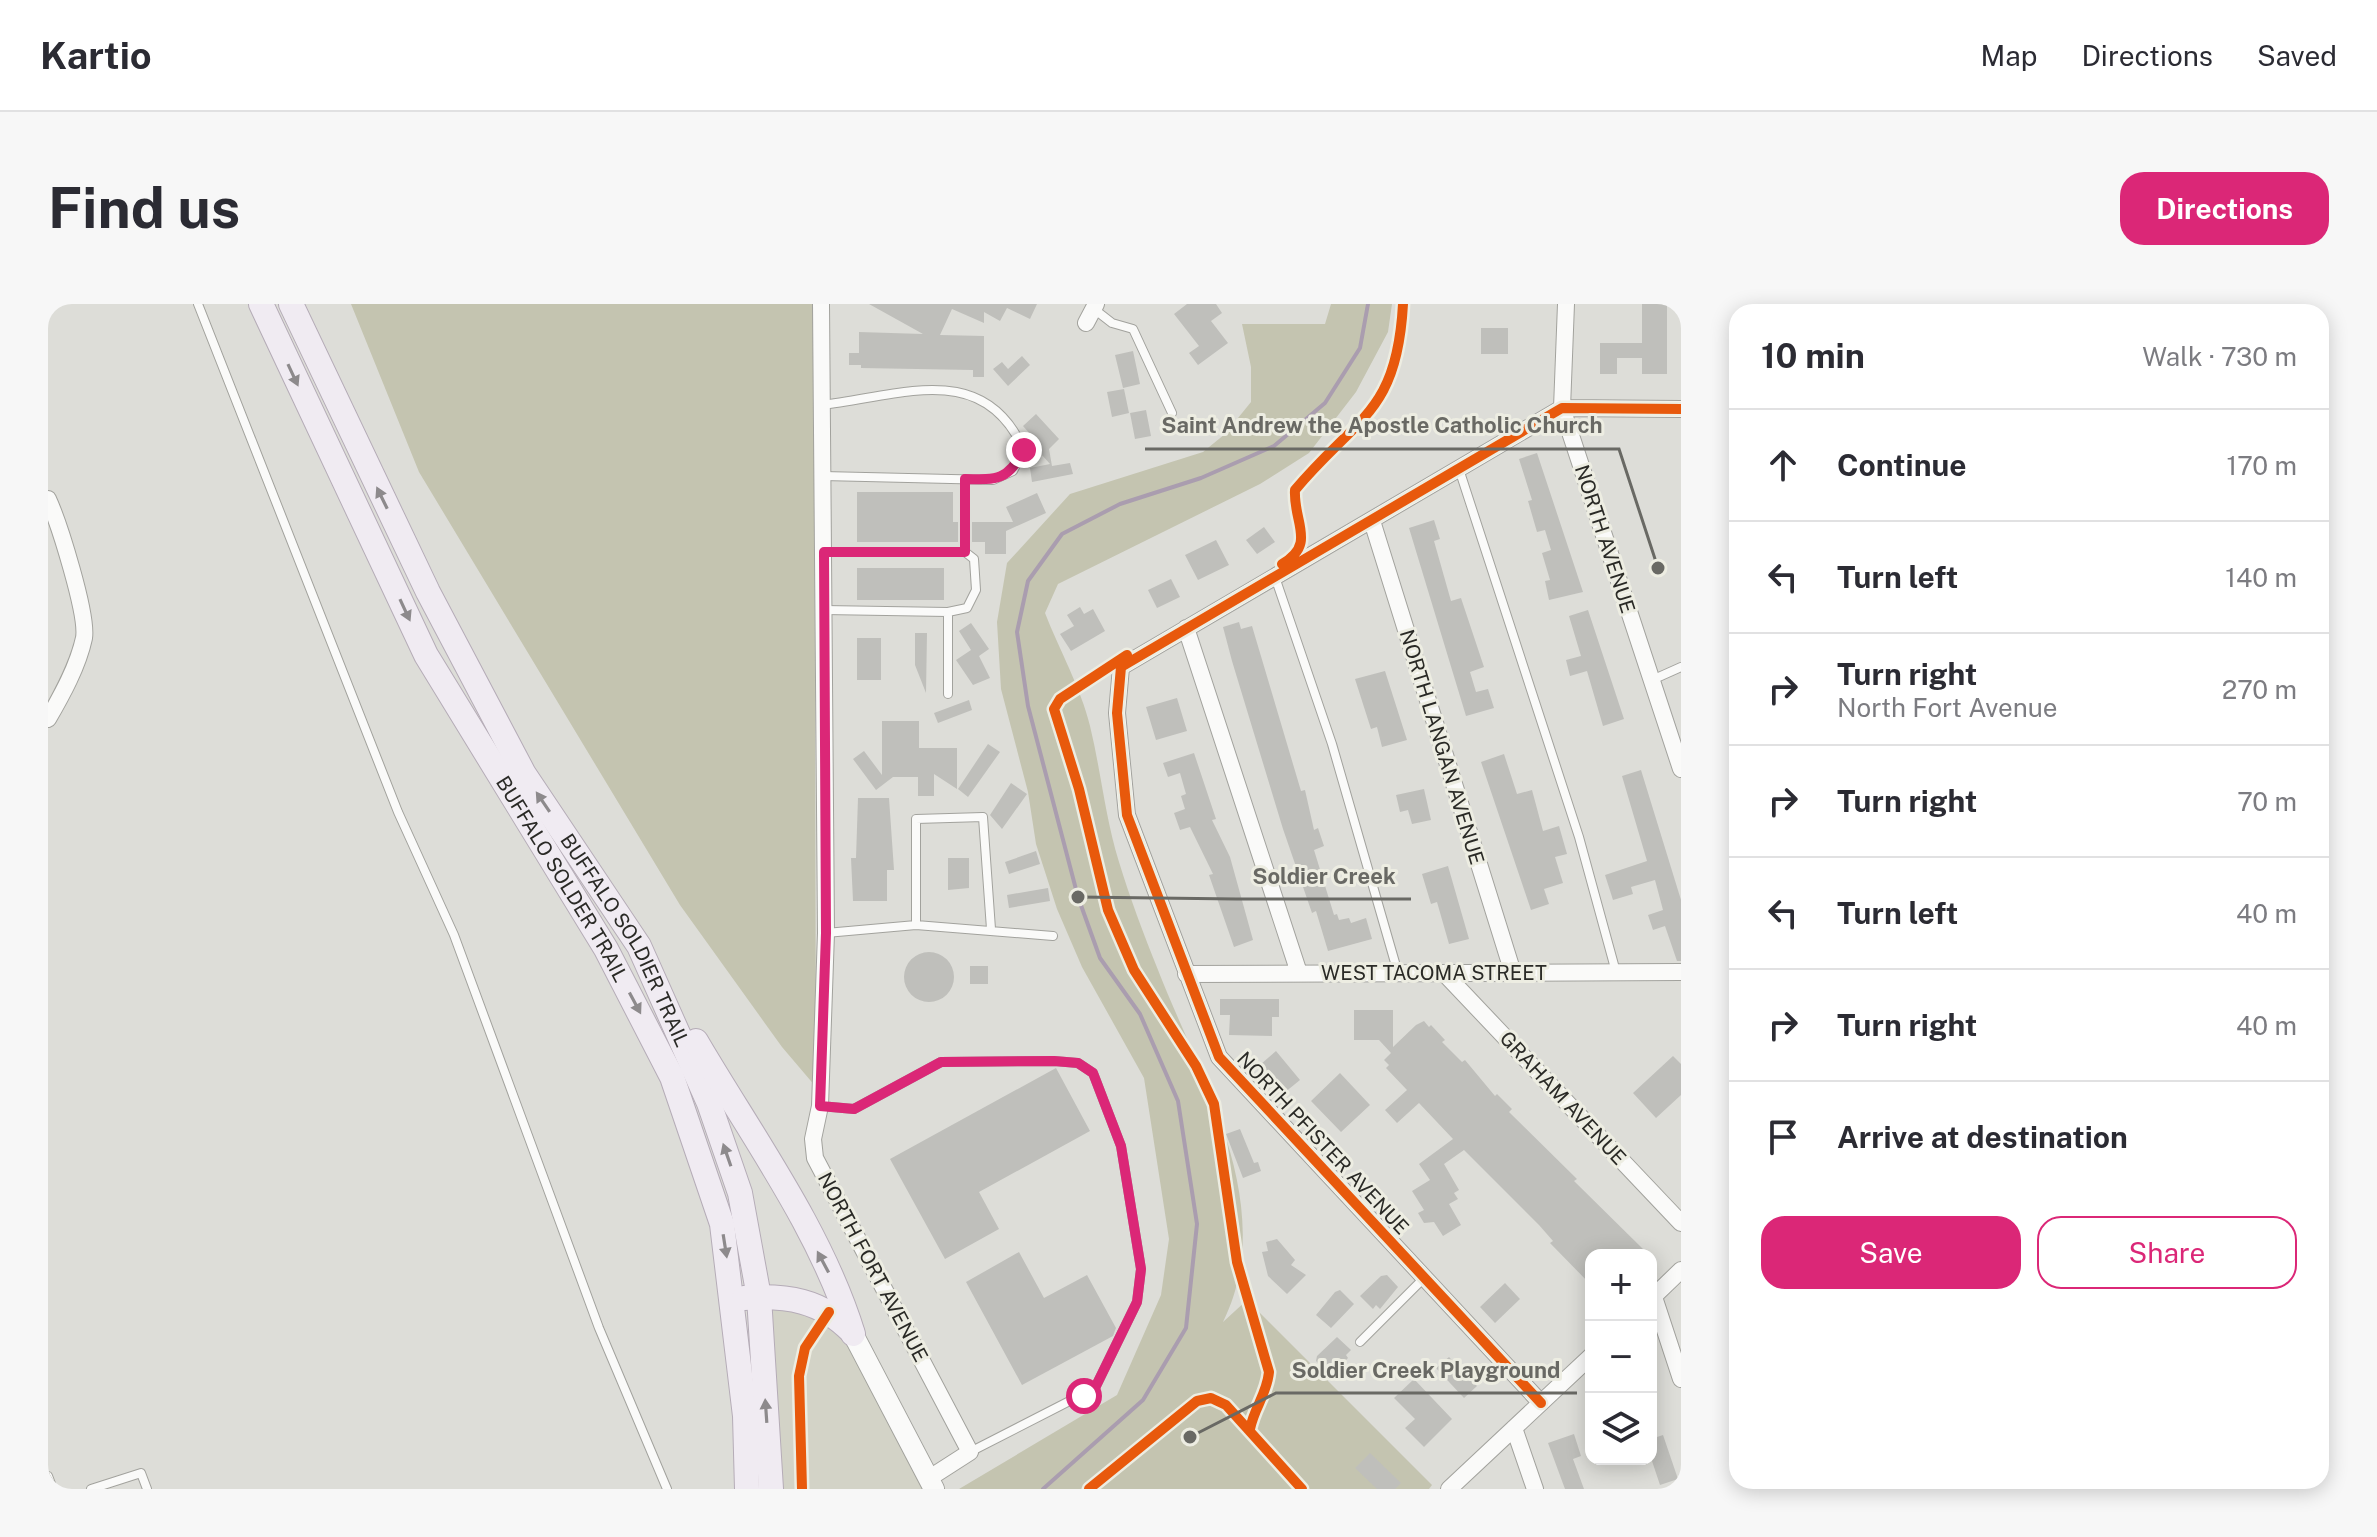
<!DOCTYPE html>
<html lang="en">
<head>
<meta charset="utf-8">
<style>
  :root { --surface:#fff; --page:#f7f7f7; --text:#2b2b33; --muted:#7c7c81; --line:#e1e1e2; --accent:#db2777 }
  body { margin:0; font-family:"Public Sans",sans-serif; background:var(--page); color:var(--text) }
  .controls { position:absolute; right:24px; bottom:24px; display:grid; overflow:hidden; border-radius:16px; box-shadow:0 4px 20px #0003 }
  .controls button { width:72px; height:72px; display:grid; place-items:center; padding:0; border:0; border-bottom:2px solid var(--line); background:var(--surface); color:var(--text); font:40px sans-serif }
  .stop { position:absolute; width:24px; height:24px; margin:-18px; border:6px solid #db2777; border-radius:50%; background:#fff }
  .stop.end { background:#db2777; border-color:#fff; box-shadow:0 2px 8px #0008 }
  .list { margin:0; padding:0; list-style:none }
  h2 { display:flex; justify-content:space-between; align-items:center; height:104px; margin:0; padding:0 32px; font-size:34px }
  h2 small { font-size:26px; font-weight:400; color:var(--muted) }
  .list li { display:grid; grid-template-columns:52px 1fr auto; gap:24px; align-items:center; box-sizing:border-box; height:112px; padding:0 32px; border-top:2px solid var(--line) }
  .list b { display:block; font-size:30px; white-space:nowrap }
  .list p { margin:0; font-size:26px; white-space:nowrap; color:var(--muted) }
  .list em { font-size:26px; font-style:normal; color:var(--muted) }
  .actions { display:flex; gap:16px; padding:24px 32px }
  .actions a { flex:1; padding:18px 0; border:2px solid var(--accent); border-radius:24px; text-align:center; font-size:28px; color:var(--accent) }
  .actions .main { background:var(--accent); color:#fff }
  .icon { flex:none; width:44px; height:44px; fill:none; stroke:currentColor; stroke-width:2; stroke-linecap:round; stroke-linejoin:round }
  .map { position:relative; flex:none; width:1633px; height:1185px; overflow:hidden; border-radius:24px }
  header { display:flex; align-items:center; gap:48px; box-sizing:border-box; height:112px; padding:0 40px; background:var(--surface); border-bottom:2px solid var(--line) }
  header strong { font-size:38px }
  nav { display:flex; gap:44px; margin-inline-start:auto; font-size:28px }
  .intro { display:flex; align-items:center; justify-content:space-between; box-sizing:border-box; height:192px; padding:0 48px }
  h1 { margin:0; font-size:56px }
  .button { padding:20px 36px; border-radius:24px; background:var(--accent); color:#fff; font-size:28px; font-weight:700 }
  main { display:flex; gap:48px; padding:0 48px }
  aside { flex:1; background:var(--surface); border-radius:24px; box-shadow:0 4px 20px #0003 }
  .map>svg:first-child { display:block }
</style>
</head>
<body>
<header>
<strong>Kartio</strong>
<nav><a>Map</a><a>Directions</a><a>Saved</a></nav>
</header>
<div class="intro"><h1>Find us</h1><a class="button">Directions</a></div>
<main>
<div class="map">
<svg width="1633" height="1185" viewBox="0 0 1633 1185">
  <rect width="100%" height="100%" fill="#ddddd8"/>
  <path fill="#d3d3c7" d="M711,993L787,1011L886,1185H712Z"/>
  <path fill="#c4c4b0" d="M303,0H766L768,783L734,743L632,601L371,168Z
    M1283,0H1344L1340,28L1308,88L1261,149L1212,180L1010,280L997,309C1011,345 1033,384 1042,422C1053,467 1057,513 1071,558C1082,594 1096,631 1110,666C1152,774 1232,902 1175,1018L1199,996L1384,1181L1381,1185H911L1069,1091L1113,991L1121,935L1096,774L1034,663L1009,605L988,540L980,488L953,385L949,318L959,259L1022,190L1155,148L1177,130L1203,98V63L1194,20H1277Z"/>
  <g fill="none" stroke-linecap="round" stroke-linejoin="round">
    <path stroke="#aa9daf" stroke-width="4" d="M995,1185L1095,1096L1138,1024L1149,920L1130,797L1092,710L1052,654L1030,593L980,402L969,328L980,277L1014,230L1072,200L1153,174L1226,142L1277,99L1312,44L1320,0"/>
  </g>
  <path fill="#bfbfbb" d="M821,0H989L982,15L959,4L952,17L936,8V19L904,5L892,31L936,32V73H925V66L813,64V61H801V49H811V28L875,30Z
    M1139,0H1168L1174,9L1163,17L1180,39L1150,61L1141,49L1151,42L1126,10Z
    M1594,0H1619V70H1594V54H1569V70H1552V39H1594Z
    M1433,24H1460V50H1433Z
    M1085,47L1092,80L1075,84L1067,51Z
    M974,52L982,61L960,82L945,65L954,58L960,65Z
    M1076,85L1081,109L1064,113L1059,88Z
    M1098,106L1103,132L1087,135L1082,109Z
    M988,110L1011,135L1001,145L1004,162L1022,159L1025,170L984,178L982,164L1002,160L985,141L989,138L975,122Z
    M1489,149L1535,288L1501,296L1497,277L1502,276L1494,249L1503,246L1497,226L1489,228L1480,197L1484,196L1471,155Z
    M809,188H905V218H910V238H809Z
    M989,189L998,209L958,227V250H937V238H924V218H965L958,203Z
    M1386,216L1392,235L1386,237L1403,297L1413,294L1436,363L1422,368L1428,388L1440,385L1446,404L1418,412L1361,224Z
    M1216,223L1227,238L1209,250L1198,236Z
    M1168,236L1181,261L1150,276L1137,251Z
    M809,264H896V296H809Z
    M1123,275L1132,293L1109,304L1100,286Z
    M1032,303L1036,310L1045,305L1057,327L1023,347L1012,330L1026,322L1019,311Z
    M1540,306L1576,415L1555,422L1539,367L1522,372L1518,356L1533,352L1521,312Z
    M1191,318L1193,325L1204,322L1253,487L1257,486L1266,526L1270,524L1276,542L1266,546L1286,611L1289,610L1291,616L1301,614L1303,619L1318,614L1324,635L1280,647L1268,607L1264,609L1235,525L1184,357L1175,323Z
    M923,319L941,345L931,352L942,374L925,381L908,356L923,346L911,327Z
    M867,329H879L878,389L867,361Z
    M809,334H833V376H809Z
    M1337,367L1359,436L1334,443L1329,423L1323,425L1307,375Z
    M1129,394L1139,427L1108,436L1098,403Z
    M921,396L924,406L890,419L886,409Z
    M834,417H871V444H909V485L886,470V492H870V473H845L828,486L805,455L816,447L834,471Z
    M940,440L952,448L920,493L910,485Z
    M1146,449L1168,515L1164,516L1182,553L1205,636L1186,643L1161,571L1165,570L1142,523L1132,526L1126,509L1137,505L1133,492L1138,490L1132,469L1120,473L1115,459Z
    M1456,450L1469,490L1484,486L1495,527L1511,522L1519,550L1507,553L1515,579L1496,585L1501,600L1483,606L1433,458Z
    M1593,466L1633,596V657H1629L1617,622L1605,626L1600,611L1615,606L1607,576L1583,583L1585,590L1565,596L1557,571L1599,557L1574,472Z
    M963,479L979,490L954,525L942,511Z
    M1376,485L1383,516L1364,520L1360,506L1352,508L1348,491Z
    M810,494H841L846,566H839V597H805L803,554H808Z
    M988,547L992,560L961,570L957,558Z
    M900,554H921V584L900,586Z
    M1400,562L1421,635L1401,640L1389,598L1383,600L1374,570Z
    M1000,584L1002,597L961,604L959,591Z
    M856 673a25 25 0 1 1 50 0a25 25 0 1 1-50 0Z
    M922,662H940V680H922Z
    M1172,695H1231V713H1224V732L1181,731L1182,711H1172Z
    M1306,706H1345V743L1368,721L1376,717L1381,723L1383,721L1397,736L1394,738L1414,758L1417,756L1447,792L1449,790L1464,805L1461,808L1529,875L1526,877L1595,945L1588,951H1543V981L1502,939L1505,937L1491,921L1416,846L1396,860L1411,886L1406,889L1410,895L1401,900L1413,921L1395,932L1386,918L1376,919L1370,909L1376,906L1364,887L1382,876L1371,860L1405,835L1371,799L1349,819L1337,806L1359,786L1338,764L1341,761L1336,756L1343,749L1331,736H1306Z
    M1228,747L1252,776L1236,789L1213,760Z
    M1625,752L1633,760V791L1608,814L1585,789Z
    M1008,764L1042,827L931,888L951,925L897,955L842,855Z
    M1292,769L1322,801L1293,828L1263,797Z
    M1192,825L1206,859L1210,858L1213,867L1195,874L1178,830Z
    M1229,935L1247,956L1243,961L1258,971L1239,990L1220,972L1214,948L1220,947L1218,938Z
    M971,948L996,994L1039,971L1068,1024L1065,1032L974,1081L918,978Z
    M1339,971L1350,983L1332,1005L1328,1001L1325,1005L1312,992L1333,972Z
    M1457,979L1472,995L1447,1019L1432,1003Z
    M1292,986L1306,1000L1283,1024L1268,1011L1287,988Z
    M1289,1033L1303,1046L1298,1051L1300,1054L1287,1067L1284,1063L1279,1068L1268,1057L1269,1052Z
    M1401,1053L1429,1082L1416,1094L1388,1064Z
    M1366,1075L1404,1115L1376,1143L1357,1124L1367,1115L1346,1094Z
    M1526,1130L1533,1152L1525,1155L1536,1185H1517L1500,1139Z
    M1615,1131L1630,1175L1612,1181L1603,1154V1135Z
    M1322,1149L1353,1179L1347,1185H1329L1307,1164Z"/>
  <g fill="none" stroke-linecap="round" stroke-linejoin="round">
    <defs>
      <path id="service" d="M150,0L350,508L406,631L551,1024L619,1185
        M1046,5L1064,19L1085,25L1124,109
        M773,101C850,93 935,54 976,146L965,167L945,176L775,172
        M1411,165L1531,533L1568,668
        M776,248H917
        M1227,273L1284,440L1350,669
        M776,306L900,308L919,304L928,286L926,255L917,248V175
        M900,308V390
        M1604,376L1633,363
        M868,621V515L935,513L943,625
        M778,629L868,621L1005,632
        M772,802L806,805L893,758L1006,757L1030,759L1045,769L1073,842L1093,965L1089,998L1047,1084L922,1148
        M1312,1038L1376,974
        M0,1172L5,1185
        M43,1185L93,1169L99,1185"/>
      <path id="minor" d="M773,0L778,629L772,802L765,835L767,854L922,1148L880,1175
        M1518,0L1514,104L1633,465
        M1038,19L1048,0
        M0,195C11,219 40,311 36,334C30,362 14,391 0,415
        M1324,217L1465,669
        M1138,324L1251,669
        M1138,670L1633,668
        M1397,670L1633,919
        M1606,993L1633,1075
        M1603,995L1633,966
        M1493,1099L1171,753L1079,511L1069,409L1073,363L1514,104L1633,105
        M1466,1124L1487,1185
        M1401,1185L1543,1052"/>
      <path id="tertiary" d="M805,1030L886,1185"/>
      <g id="primary">
        <path id="s1" d="M213,0L378,351L558,645L624,773L674,920L697,1112L699,1185"/>
        <path id="s2" d="M243,0L380,288L476,470L591,642L661,799L692,889L711,993L723,1185"/>
        <path d="M648,737C703,831 773,926 805,1030"/>
        <path d="M696,994C739,991 773,996 804,1028"/>
      </g>
    </defs>
    <use href="#service" stroke="#a2a29d" stroke-width="10"/>
    <use href="#minor" stroke="#a2a29d" stroke-width="18"/>
    <use href="#tertiary" stroke="#a2a29d" stroke-width="22"/>
    <use href="#primary" stroke="#b5acb7" stroke-width="26"/>
    <use href="#service" stroke="#fafaf9" stroke-width="8"/>
    <use href="#minor" stroke="#fafaf9" stroke-width="16"/>
    <use href="#tertiary" stroke="#fafaf9" stroke-width="20"/>
    <use href="#primary" stroke="#f0ebf2" stroke-width="24"/>
    <defs>
      <path id="cycleway" d="M1234,260C1269,240 1245,218 1247,186C1309,112 1349,110 1355,0
        M1079,351L1012,395L1006,405L1031,485L1060,606L1086,666L1148,762L1166,800L1189,958L1221,1068C1219,1090 1206,1104 1202,1125
        M1493,1099L1171,753L1079,511L1069,409L1073,363L1514,104L1633,105
        M754,1185L751,1072L757,1044L781,1008
        M1041,1185L1149,1097L1163,1094L1178,1101L1254,1185"/>
    </defs>
    <use href="#cycleway" stroke="#edede2" stroke-width="15"/>
    <use href="#cycleway" stroke="#e8590c" stroke-width="10"/>
  </g>
  <defs><path id="oneway-solid" d="M-6-.8H1V-3.2L6.5 0L1 3.2V.8H-6Z" transform="scale(2)"/></defs>
  <g fill="#8d8a8c">
    <use href="#oneway-solid" transform="translate(245 71) rotate(65)"/>
    <use href="#oneway-solid" transform="translate(334 194) rotate(-116)"/>
    <use href="#oneway-solid" transform="translate(357 306) rotate(65)"/>
    <use href="#oneway-solid" transform="translate(495 498) rotate(-124)"/>
    <use href="#oneway-solid" transform="translate(587 699) rotate(62)"/>
    <use href="#oneway-solid" transform="translate(679 851) rotate(-109)"/>
    <use href="#oneway-solid" transform="translate(677 942) rotate(81)"/>
    <use href="#oneway-solid" transform="translate(775 958) rotate(-118)"/>
    <use href="#oneway-solid" transform="translate(718 1107) rotate(-94)"/>
  </g>
  <g fill="none" stroke-linecap="round" stroke-linejoin="round">
    <path stroke="#db2777" stroke-width="10" d="M976,146C960,176 950,176 917,175V248H776L778,629L772,802L806,805L893,758L1006,757L1030,759L1045,769L1073,842L1093,965L1089,998L1047,1084L1036,1092"/>
  </g>
  <g text-anchor="middle" dominant-baseline="central" stroke-width="6" stroke-linejoin="round" paint-order="stroke">
    <g font-size="20" fill="#2a2a26" stroke="#edede2">
      <text transform="translate(1557 235) rotate(72)">NORTH AVENUE</text>
      <text transform="translate(1394 443) rotate(73)">NORTH LANGAN AVENUE</text>
      <text stroke="none"><textPath href="#s1" startOffset="650">BUFFALO SOLDER TRAIL</textPath></text>
      <text stroke="none"><textPath href="#s2" startOffset="720">BUFFALO SOLDIER TRAIL</textPath></text>
      <text x="1386" y="669">WEST TACOMA STREET</text>
      <text transform="translate(1515 794) rotate(47)">GRAHAM AVENUE</text>
      <text transform="translate(1275 839) rotate(47)">NORTH PFISTER AVENUE</text>
      <text transform="translate(825 963) rotate(62)">NORTH FORT AVENUE</text>
    </g>
  </g>
  <path fill="none" stroke="#696964" stroke-width="3" d="M1610 264L1571 145H1097M1030 593L1188 595H1363M1142 1133L1228 1089H1529"/>
  <g fill="#696964" stroke="#edede2" stroke-width="3">
    <circle cx="1610" cy="264" r="8"/>
    <circle cx="1030" cy="593" r="8"/>
    <circle cx="1142" cy="1133" r="8"/>
  </g>
  <g font-size="22" text-anchor="middle" font-weight="bold" fill="#696964" stroke="#edede2" stroke-width="6" stroke-linejoin="round" paint-order="stroke">
    <text x="1334" y="129">Saint Andrew the Apostle Catholic Church</text>
    <text x="1276" y="580">Soldier Creek</text>
    <text x="1378" y="1074">Soldier Creek Playground</text>
  </g>
</svg>
<div class="controls">
<button>+</button>
<button>−</button>
<button><svg class="icon" aria-label="layers" viewBox="0 0 24 24"><path d="M12 4l9 5-9 5-9-5zM3 14l9 5 9-5"/></svg></button>
</div>
<div class="stop" style="left:1036px;top:1092px"></div>
<div class="stop end" style="left:976px;top:146px"></div>
</div>
<aside>
<h2>10 min<small>Walk · 730 m</small></h2>
<ul class="list">
<li><svg class="icon" aria-label="ahead" viewBox="0 0 24 24"><path d="M12 20V5M6 11l6-6 6 6"/></svg><div><b>Continue</b></div><em>170 m</em></li>
<li><svg class="icon" aria-label="left" viewBox="0 0 24 24"><path d="M17 20v-9H6M10 6l-5 5 5 5"/></svg><div><b>Turn left</b></div><em>140 m</em></li>
<li><svg class="icon" aria-label="right" viewBox="0 0 24 24"><path d="M7 20v-9h11M14 6l5 5-5 5"/></svg><div><b>Turn right</b><p>North Fort Avenue</p></div><em>270 m</em></li>
<li><svg class="icon" aria-label="right" viewBox="0 0 24 24"><path d="M7 20v-9h11M14 6l5 5-5 5"/></svg><div><b>Turn right</b></div><em>70 m</em></li>
<li><svg class="icon" aria-label="left" viewBox="0 0 24 24"><path d="M17 20v-9H6M10 6l-5 5 5 5"/></svg><div><b>Turn left</b></div><em>40 m</em></li>
<li><svg class="icon" aria-label="right" viewBox="0 0 24 24"><path d="M7 20v-9h11M14 6l5 5-5 5"/></svg><div><b>Turn right</b></div><em>40 m</em></li>
<li><svg class="icon" aria-label="arrive" viewBox="0 0 24 24"><path d="M6 21V4h12l-3 4 3 4H6"/></svg><div><b>Arrive at destination</b></div></li>
</ul>
<div class="actions"><a class="main">Save</a><a>Share</a></div>
</aside>
</main>
</body>
</html>
